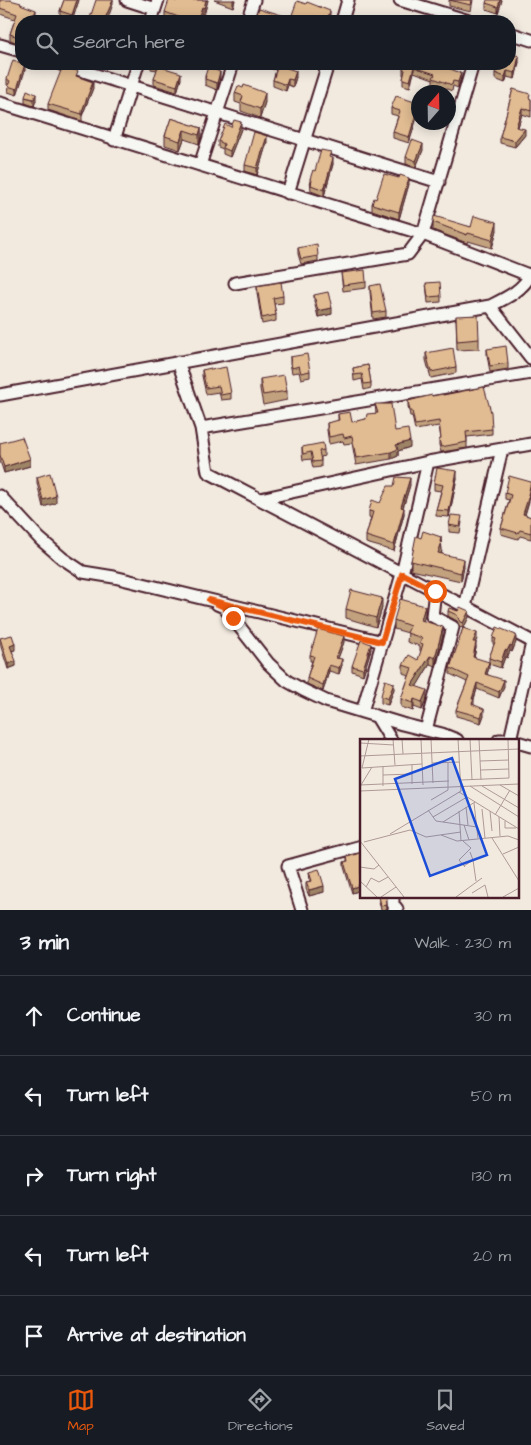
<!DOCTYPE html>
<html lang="en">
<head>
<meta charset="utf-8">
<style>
  :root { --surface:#171b24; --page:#20242c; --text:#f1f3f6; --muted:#9ea1a6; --line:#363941; --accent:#ea580c }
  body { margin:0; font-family:"Architects Daughter",sans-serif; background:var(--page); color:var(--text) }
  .compass { position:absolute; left:411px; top:85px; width:45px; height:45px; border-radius:50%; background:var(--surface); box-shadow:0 2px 12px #0003; rotate:20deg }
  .stop { position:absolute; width:15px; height:15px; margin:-11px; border:4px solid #ea580c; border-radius:50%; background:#fff }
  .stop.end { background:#ea580c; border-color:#fff; box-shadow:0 1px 5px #0008 }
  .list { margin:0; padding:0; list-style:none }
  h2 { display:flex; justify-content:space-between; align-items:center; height:65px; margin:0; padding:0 20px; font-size:21px }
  h2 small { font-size:16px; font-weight:400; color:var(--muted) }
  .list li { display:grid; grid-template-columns:32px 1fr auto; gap:15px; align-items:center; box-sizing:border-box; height:80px; padding:0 20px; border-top:1px solid var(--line) }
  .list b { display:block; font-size:19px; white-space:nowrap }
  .list em { font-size:16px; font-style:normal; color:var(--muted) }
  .icon { flex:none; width:28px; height:28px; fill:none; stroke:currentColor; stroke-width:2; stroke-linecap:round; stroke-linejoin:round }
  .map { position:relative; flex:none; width:531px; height:910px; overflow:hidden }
  .search { position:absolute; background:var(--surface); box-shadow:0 2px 12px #0003; left:15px; right:15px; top:15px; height:55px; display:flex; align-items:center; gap:12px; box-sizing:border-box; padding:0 18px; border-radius:20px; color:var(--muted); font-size:19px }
  .sheet { height:465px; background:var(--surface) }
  nav { display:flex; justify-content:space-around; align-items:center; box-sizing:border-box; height:70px; border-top:1px solid var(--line); background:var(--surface); font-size:14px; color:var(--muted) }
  nav a { display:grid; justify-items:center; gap:2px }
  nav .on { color:var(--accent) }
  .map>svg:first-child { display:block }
</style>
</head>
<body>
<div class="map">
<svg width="531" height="910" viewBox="0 0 531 910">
  <rect width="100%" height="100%" fill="#f2eadf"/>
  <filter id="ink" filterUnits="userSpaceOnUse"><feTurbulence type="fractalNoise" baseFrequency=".02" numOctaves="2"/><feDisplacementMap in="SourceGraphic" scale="10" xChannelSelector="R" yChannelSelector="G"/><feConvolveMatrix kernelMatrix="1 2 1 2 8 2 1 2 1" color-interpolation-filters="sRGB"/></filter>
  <g filter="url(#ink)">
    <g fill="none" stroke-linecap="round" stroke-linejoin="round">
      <defs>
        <path id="street" d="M127,0L155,9
          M400,0L469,21
          M151,21L158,0
          M247,21L254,0
          M342,21L348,0
          M510,33L531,40
          M0,45L21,51
          M61,64L439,182
          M0,103L423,234L531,276
          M114,140L138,64
          M200,165L233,64
          M288,193L328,64
          M235,283L408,254L423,234L473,64
          M490,306L531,358
          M178,362L201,428L208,472L531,641
          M0,395L490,306C506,298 522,291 531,274
          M201,428L531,373
          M0,496L40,539L62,558L83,572L114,577L383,642
          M260,499L428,462L531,444
          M217,604L224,607L268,663L287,681L303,690L326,701L402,724L442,734L457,740
          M465,607L502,449
          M362,712L402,574L428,462
          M377,717L391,740
          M426,730L453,627L432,616L435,591
          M499,740H511
          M510,740L531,647
          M517,742L531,746
          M393,896V904L397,909L394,910
          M302,910L288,866L361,846"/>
      </defs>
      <use href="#street" stroke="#4a1f2b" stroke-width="15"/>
      <use href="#street" stroke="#f6f6f2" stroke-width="11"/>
    </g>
    <path fill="#c2a27e" stroke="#4a1f2b" d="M0,0L21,4L36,16L21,21V44L10,40V34L15,19L0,14Z
      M64,0H79L72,21L60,18V11Z
      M177,0H208L204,15L202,14L199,21H171L165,19V12Z
      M214,0H235L233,7Z
      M449,0H473L471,11L449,6Z
      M502,0L498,13L486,9V3Z
      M292,15L330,17L328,21H294L292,20Z
      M519,62L515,79L507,77L505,83L495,79V73Z
      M164,64L163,67L181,79L177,92L154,85V79L157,70L151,69V66Z
      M266,64H280L279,65L296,77L293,87L288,85L286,91L273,86V80L276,70L266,67Z
      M405,64L461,78L458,88L453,86L452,91L433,84V79L414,72L410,87L403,85V79L404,75H403V69Z
      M25,70L17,95L8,92L9,86L7,85V79Z
      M205,76L220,78L217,90L205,85Z
      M78,77L93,88L82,116V121L48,110V104Z
      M513,89L531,99V117L522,114L518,127L525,135L515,147L500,143V137Z
      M235,93L265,102L260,118L241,111V104L235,102Z
      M25,97L36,100L34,106L25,103Z
      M418,103V114L409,143L393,138V132L398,116L391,114V108Z
      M171,118L201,128V137L199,144L184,139L180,150L165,145V136Z
      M231,127L241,129L230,157L223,154V149L218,147V141Z
      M267,142L257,175L245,171V165Z
      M423,150L416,167L406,164V157Z
      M331,158L333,164L324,196L311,191L310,179L315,171Z
      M409,184L399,219L372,210V204L376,199Z
      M433,222L497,230L492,248L468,241L467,243L433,230Z
      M298,248L318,256V261L301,264L298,254Z
      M341,273L366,282V288L343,291Z
      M426,283L441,296V302L428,303Z
      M257,286L283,296V303L274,304L276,315V321L262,324L257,293Z
      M370,286L386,311V317L373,319L370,292Z
      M314,295L332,314L318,317L314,301Z
      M456,316L479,339V349L457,350Z
      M487,349L508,363V369L490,372L487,355Z
      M426,353L456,367V373L431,378L426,360Z
      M290,357L310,371V377L301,379L299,372L292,373L290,363Z
      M368,365L371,383V388L364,390L362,379L354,381L353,368Z
      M202,370H211L231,393V399L221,400L219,392L206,394L202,376Z
      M260,379L287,391V400L263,405L260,389Z
      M443,395L492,429V434L467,437V448L441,452L439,445V440L441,439L439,426L415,430L412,416H410L408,406V401L432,396Z
      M375,404L395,431L410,447L398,451V456L391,459L356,465L352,443L344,444L343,441L329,444L327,430V423L338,421V414L352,422L366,419L376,413Z
      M0,443L30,466L4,473L0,461Z
      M302,447L324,450V456L321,457V467L313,468L311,459L303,460L302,453Z
      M37,477L56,503L43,507L37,483Z
      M457,478L449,517L436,516V510L441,491L434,490V483Z
      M410,485L403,508L404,514L394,551L366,543V536L371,518L369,517V511L380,503Z
      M505,493L529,496V501L525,515L531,517V539L520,536L518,539L501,534V528L509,500L505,499Z
      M462,522L460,533L449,532V525Z
      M421,538L441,542L442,551L441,553L464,567L461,581L411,570V561Z
      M382,608L376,627L346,618V609Z
      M448,611L469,617L463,629L477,639L475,642L476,648L474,657L489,668L487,674L504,686L499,698L477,689L474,699V705L484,715L481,723L456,716V710L467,682L450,674V668L463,628L460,627L457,621L448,616Z
      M425,615L423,621L443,635L435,666L430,664L416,687L427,698L422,710L414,707L413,711L401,707V699L409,676L403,673V665L418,660L421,652L420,651V646L407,642L408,633L394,629V620Z
      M0,638L15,650H12L16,666L8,669L0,644Z
      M493,638L516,642L512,652L510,651L507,658L505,657L501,668L489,664V658L494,645L493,644Z
      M344,642L338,658L342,665L339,674L329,671L323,691L307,684V678L312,661H310V655Z
      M371,649L363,675L352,671V666Z
      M394,689L388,705L381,703V696Z
      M361,853V890L352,893L344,867V862L347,861V857Z
      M309,872L324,892L309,896L306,889V882L310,881Z
      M378,896H386L387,910H381Z"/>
    <path fill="#9e8466" stroke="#4a1f2b" d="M77,0H79L72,21V15Z
      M113,0V4L107,21H104Z
      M206,0H208L204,15V8Z
      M233,0H235L233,7Z
      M500,0H502L498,13V7Z
      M202,7V14L199,21H197Z
      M36,10V16L34,21H32Z
      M330,11V17L328,21H327Z
      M519,56V62L515,79V73Z
      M25,64V70L17,95V89Z
      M414,67V72L410,87V81Z
      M296,71V77L293,87V80Z
      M507,71V77L505,83V77Z
      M220,72V78L217,90V83Z
      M181,73V79L177,92V86Z
      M461,73V78L458,88V82Z
      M288,79V85L286,91V85Z
      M93,82V88L82,116V111Z
      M265,93V102L260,118V109Z
      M36,94V100L34,106V99Z
      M418,108V114L409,143V137Z
      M522,108V114L516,133V127Z
      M241,122V129L230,157V151Z
      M201,128V137L199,144V135Z
      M525,129V135L515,147V141Z
      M184,130V139L180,150V141Z
      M267,136V142L257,175V168Z
      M423,144V150L416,167V161Z
      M333,158V164L324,196V190Z
      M409,178V184L399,219V212Z
      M497,222V230L492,248V240Z
      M332,308V314L318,317V311Z
      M410,441V447L398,451V456L391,459V452L396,445Z
      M30,459V466L4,473V467Z
      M457,471V478L449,517V511Z
      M410,478V485L401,514V507Z
      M531,483L529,501L523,520V514Z
      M56,496V503L43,507V500Z
      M404,508V514L394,551V545Z
      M441,537L442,551L438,561V553Z
      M464,559V567L461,581V573Z
      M382,598V608L376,627V618Z
      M425,606V615L421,628V620Z
      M469,611V617L463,629V623Z
      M443,627V635L435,666V658Z
      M477,633V639L473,648V642Z
      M516,635V642L512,652V646Z
      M344,636V642L336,664V658Z
      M476,642V648L473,663V657Z
      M15,644V650L10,651V646Z
      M371,644V649L363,675V669Z
      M510,645V651L507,658V651Z
      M505,650V657L501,668V662Z
      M430,656V664L412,694V685Z
      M342,659V665L339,674V668Z
      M16,661V666L8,669V664Z
      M489,662V668L485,679V674Z
      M329,665V671L323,691V685Z
      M504,680V686L499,698V692Z
      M394,683V689L388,705V699Z
      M477,683V689L472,704V699Z
      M427,690V698L422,710V702Z
      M414,699V707L413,711V703Z
      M484,709V715L481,723V717Z
      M361,885V890L352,893V888Z
      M324,886V892L309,896V890Z"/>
    <path fill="#e1bc92" stroke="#4a1f2b" d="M0,0H10L21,3L20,4L36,10L32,21H21V38L10,34L17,14L0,8Z
      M64,0H77L72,15L60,11Z
      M96,0H113L104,21H89Z
      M169,0L177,1V0H206L204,8L202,7L197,21H189L165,12Z
      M449,0H472L471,5Z
      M487,0H500L498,7L486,3Z
      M297,1L306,4L307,2L330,11L327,21H309L292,15Z
      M259,8L291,18L290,21H254Z
      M510,53L519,56L515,73L507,71L505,77L495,73L498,64H510Z
      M13,60L21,63V64H25L17,89L8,86L10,81L7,79Z
      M151,64H163L162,67L158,66V68L151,66Z
      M405,64H437L461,73L458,82L453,81L452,85L433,78L435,74L414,67L410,81L403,79L405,70L403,69Z
      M278,65L296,71L293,80L288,79L286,85L273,80Z
      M158,66L181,73L177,86L154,79Z
      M208,67L220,72L217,83L205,79L206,76H205Z
      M62,68L68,70V68L78,71L76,76L93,82L82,111V114L48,104Z
      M244,85L265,93L260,109L241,102L243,96L235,93L238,86L243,88Z
      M513,89L530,94L529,98L531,99V111L522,108L516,127L525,129L515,141L500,137Z
      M27,90L36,94L34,99L25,97Z
      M396,96L418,103V108L409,137L393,132L400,111L391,108Z
      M171,118L201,128L199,135L184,130L180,141L165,136Z
      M234,120L241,122L230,151L223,148L224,144L218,141L225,124L231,127Z
      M254,132L267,136L257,168L245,165Z
      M412,140L423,144L416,161L406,157Z
      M321,150L331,152L329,157L333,158L324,190L311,185L312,180L310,179L313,170L315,171Z
      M384,174L399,178L400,175L409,178L399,212L372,204L374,198L376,199Z
      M434,216L471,227L474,216L497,222L492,240L468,233L467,235L433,222Z
      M317,244L318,256L301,259L298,248Z
      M365,270L366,282L343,285L341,273Z
      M281,282L283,296L273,298L276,315L262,318L257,286Z
      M440,282L441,296L428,297L426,283Z
      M380,284L386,311L373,313L370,286Z
      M328,292L332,308L318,311L314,295Z
      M478,315L479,339L457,341L456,316Z
      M506,346L508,363L490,366L487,349Z
      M453,348L456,367L431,372L426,353Z
      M307,354L310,371L301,373L299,366L292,368L290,357Z
      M368,365L371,383L364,384L362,374L354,375L353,368Z
      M226,367L231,393L221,395L219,386L206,388L202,370L211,368V370Z
      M284,375L287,391L263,395L260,379Z
      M484,387L491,412L492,429L466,432L467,442L441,447L439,440L441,439L439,421L415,425L412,411H410L408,401L432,395V396L443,394V395Z
      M375,404H391L395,431L408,429L410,441L396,445L398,449L391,452L356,458L352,436L344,438L343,434L329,437L327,423L339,420L338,414L350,412L352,422L366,419L367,414L378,413Z
      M22,437L30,459L4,467L0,455V443Z
      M323,443L324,450L319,451L321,461L313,462L311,452L303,454L302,447Z
      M437,468L457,471L449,511L436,510L443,485L434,483Z
      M50,473L56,496L43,500L37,477Z
      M509,476L531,482L528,495H529L523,514L531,517V533L520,530L518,533L501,528L511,495L505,493Z
      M396,477L410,478L401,507L404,508L394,545L366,536L373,512L369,511L372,500L380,503L388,486H394Z
      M451,515L462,516L460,527L449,525Z
      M423,531L441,537L440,542H442L438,553L464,559L461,573L411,561L416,536L421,538Z
      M351,590L382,598L376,618L346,609Z
      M400,599L425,606L421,620L443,627L435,658L430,656L412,685L427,690L422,702L414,699L413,703L401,699L412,668L403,665L409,655L418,660L423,644L420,643L422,638L407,633L410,626L394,620Z
      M460,607L469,611L463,623L460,622L457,615L448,611L449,608L458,611Z
      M497,627L516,635L512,646L510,645L507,651L505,650L501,662L489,658L496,639L493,638Z
      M463,628L477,633L473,642H476L473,657L489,662L485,674L504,680L499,692L477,683L472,699H474L472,704L484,709L481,717L456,710L469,677L450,668Z
      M318,629L344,636L336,658L342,659L339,668L329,665L323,685L307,678L314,656L310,655Z
      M12,635L15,644L10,646L16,661L8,664L0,638Z
      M361,640L371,644L363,669L352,666Z
      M385,680L394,683L388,699L381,696Z
      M361,853V885L352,888L344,862L348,861L347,857Z
      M319,869L324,886L309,890L306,882L312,881L309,872Z
      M379,896H386L387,905L381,906Z"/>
  </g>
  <g fill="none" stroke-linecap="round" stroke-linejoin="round" filter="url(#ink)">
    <path stroke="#ea580c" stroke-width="6" d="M233,618L224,607L209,600L382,642L402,574L435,591"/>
  </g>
  <g transform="translate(360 739)">
    <rect width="159" height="159" fill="#f2eadf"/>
    <path fill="none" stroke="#af9997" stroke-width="1" d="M9,0L2,29L62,25M33,0L35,26M42,0L43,15M61,0L63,46M71,0L73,44M110,0L112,41M119,0L121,41M0,4L34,6M0,17L159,10M120,22L149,21M72,24L100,23M52,25V45M121,31L149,30M23,36L52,35M101,41L149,39L148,0M0,46L89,42M1,46L12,28M140,46L159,57M23,47V27M110,47L159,78M122,47L159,69M0,52L159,45M99,53L159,90M71,61L88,51V24M114,64L118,99M106,68L108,86M122,70L125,99M68,71L76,82L117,88M99,72L101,102M130,72L132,92M135,76L150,51M73,78L107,58M139,78L140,97M145,82V89H156M83,83L115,63M104,86L109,101M30,95L101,52L98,0M81,96L97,102L148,97L159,101M132,99L159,142M0,102L44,158M103,102L111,109L99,121L105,128M4,103L50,91L66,98L101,93M143,115L159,108M113,121L116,142M104,127L113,121L110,113M0,128L14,130L19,126M0,142L17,158M6,148L11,139L19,143L28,138M112,154L125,146L128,158M21,158L36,148M96,158L122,139M143,158L159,149"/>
    <path fill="#1d4ed8" fill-opacity="0.15" stroke="#1d4ed8" stroke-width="2.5" d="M92,19L127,116L70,137L35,40Z"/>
    <rect width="159" height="159" fill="none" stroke="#4a1f2b" stroke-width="2.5"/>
  </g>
</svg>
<svg class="compass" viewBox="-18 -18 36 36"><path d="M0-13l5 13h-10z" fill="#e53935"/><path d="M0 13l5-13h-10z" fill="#9ea1a6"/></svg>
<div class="stop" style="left:435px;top:591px"></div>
<div class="stop end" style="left:233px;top:618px"></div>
<div class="search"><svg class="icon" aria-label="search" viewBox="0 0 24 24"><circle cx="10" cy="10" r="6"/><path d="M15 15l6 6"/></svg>Search here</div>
</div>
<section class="sheet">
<h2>3 min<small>Walk · 230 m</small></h2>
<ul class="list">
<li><svg class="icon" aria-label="ahead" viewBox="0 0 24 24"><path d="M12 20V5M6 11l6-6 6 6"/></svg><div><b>Continue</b></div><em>30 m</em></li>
<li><svg class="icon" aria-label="left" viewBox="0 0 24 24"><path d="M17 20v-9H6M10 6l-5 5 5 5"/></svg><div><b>Turn left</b></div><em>50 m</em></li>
<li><svg class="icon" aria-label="right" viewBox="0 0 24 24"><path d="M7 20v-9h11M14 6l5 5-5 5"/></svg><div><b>Turn right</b></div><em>130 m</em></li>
<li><svg class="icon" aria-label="left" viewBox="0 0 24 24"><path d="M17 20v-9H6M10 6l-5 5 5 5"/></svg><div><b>Turn left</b></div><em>20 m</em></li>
<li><svg class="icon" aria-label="arrive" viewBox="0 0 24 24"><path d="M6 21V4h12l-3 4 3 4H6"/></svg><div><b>Arrive at destination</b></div></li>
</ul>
</section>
<nav>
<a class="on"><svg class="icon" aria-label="map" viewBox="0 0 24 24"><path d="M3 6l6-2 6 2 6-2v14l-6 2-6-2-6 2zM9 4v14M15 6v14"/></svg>Map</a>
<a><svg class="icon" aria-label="directions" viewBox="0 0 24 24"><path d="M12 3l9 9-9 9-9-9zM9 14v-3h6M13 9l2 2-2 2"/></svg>Directions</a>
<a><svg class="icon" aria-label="saved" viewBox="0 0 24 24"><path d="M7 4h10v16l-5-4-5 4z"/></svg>Saved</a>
</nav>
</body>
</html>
